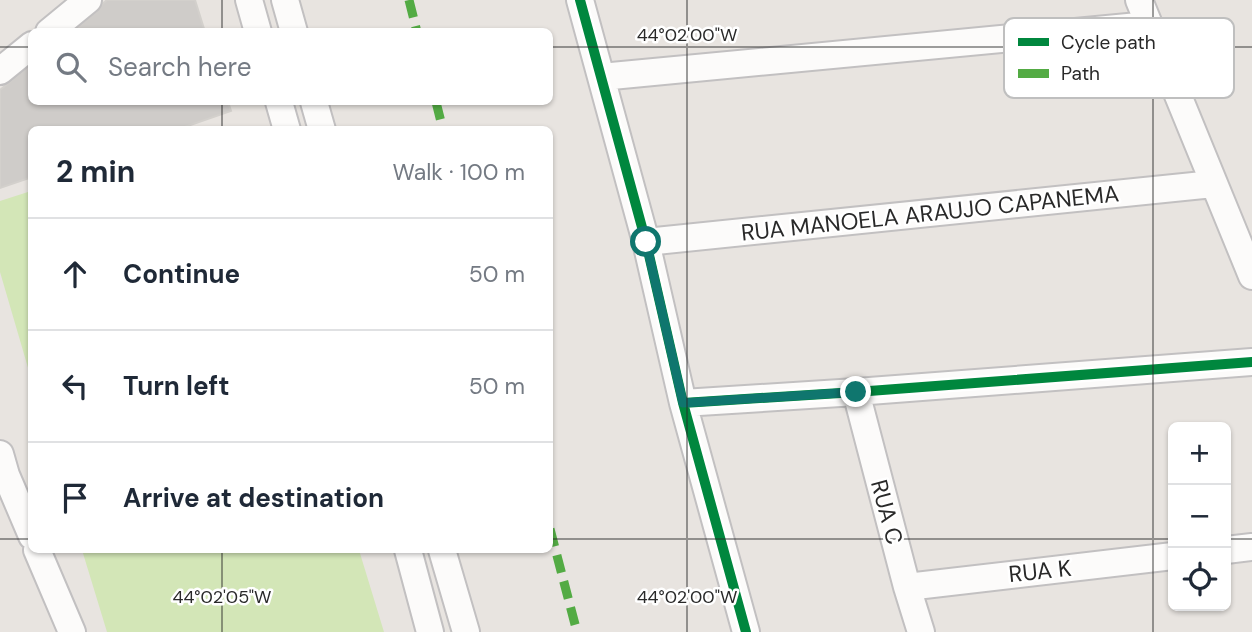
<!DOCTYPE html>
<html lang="en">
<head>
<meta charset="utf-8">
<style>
  :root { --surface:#fff; --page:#f6f6f7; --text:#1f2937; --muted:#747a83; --line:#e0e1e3 }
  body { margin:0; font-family:"DM Sans",sans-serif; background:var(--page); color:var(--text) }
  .controls { position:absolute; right:21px; bottom:21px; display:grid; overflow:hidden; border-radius:10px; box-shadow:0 2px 5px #0004 }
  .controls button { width:63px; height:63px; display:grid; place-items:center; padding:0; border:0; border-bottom:2px solid var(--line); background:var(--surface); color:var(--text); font:35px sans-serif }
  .stop { position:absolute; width:21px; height:21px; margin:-16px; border:5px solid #0f766e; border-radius:50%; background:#fff }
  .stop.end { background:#0f766e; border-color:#fff; box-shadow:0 2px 7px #0008 }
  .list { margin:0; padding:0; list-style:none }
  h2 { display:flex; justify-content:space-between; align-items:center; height:91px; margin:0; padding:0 28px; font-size:30px }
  h2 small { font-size:23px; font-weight:400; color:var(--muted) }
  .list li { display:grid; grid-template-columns:46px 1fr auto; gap:21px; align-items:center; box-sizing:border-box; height:112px; padding:0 28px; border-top:2px solid var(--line) }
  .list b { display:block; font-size:26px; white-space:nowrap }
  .list em { font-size:23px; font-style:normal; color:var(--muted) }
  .icon { flex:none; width:38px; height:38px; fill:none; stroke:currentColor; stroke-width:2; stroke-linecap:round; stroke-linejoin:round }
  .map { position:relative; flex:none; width:1252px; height:632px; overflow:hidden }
  .search { position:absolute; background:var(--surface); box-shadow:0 2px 5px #0004; left:28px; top:28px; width:525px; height:77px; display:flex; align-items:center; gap:18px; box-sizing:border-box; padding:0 24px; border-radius:10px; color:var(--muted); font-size:26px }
  .panel { position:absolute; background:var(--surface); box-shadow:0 2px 5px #0004; left:28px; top:126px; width:525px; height:427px; border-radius:10px }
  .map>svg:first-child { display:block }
</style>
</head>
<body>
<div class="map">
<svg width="1252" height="632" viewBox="0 0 1252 632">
  <rect width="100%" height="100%" fill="#e8e4e0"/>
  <path fill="#d3e6b7" d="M31,191H32L31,378L0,272V201Z
    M82,550H359L384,632H107Z"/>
  <path fill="#cfccc9" stroke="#d3d0cc" stroke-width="2" d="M107,0H195L205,32H69Z
    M32,63V102H228L231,111L176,130H32V177L0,188V90Z"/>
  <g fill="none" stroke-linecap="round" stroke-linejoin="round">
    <defs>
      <path id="minor" d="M249,0L258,32
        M285,0L294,32
        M580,0L646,242L683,403L746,632
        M1139,0L1252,276
        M49,32L88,0
        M0,71L32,45
        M601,77L1149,25
        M279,102L287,130
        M314,102L322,130
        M646,242L1213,184
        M856,392L907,587L921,632
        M683,403L856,392L1252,362
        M0,454L6,475L32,536
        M37,550L72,632
        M408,550L430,632
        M442,550L466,632
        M1226,550L1252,547
        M907,587L1173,556"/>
    </defs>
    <use href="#minor" stroke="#c2c0c1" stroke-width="30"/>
    <use href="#minor" stroke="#fcfbfa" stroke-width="26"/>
    <path stroke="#53ab44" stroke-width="9" stroke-dasharray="18 9" stroke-linecap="butt" d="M409,0L417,32
      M436,102L443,130
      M550,529L577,632"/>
    <defs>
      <path id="cycleway" d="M580,0L646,242L683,403L746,632
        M683,403L856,392L1252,362"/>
    </defs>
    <use href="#cycleway" stroke="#fff" stroke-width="15"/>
    <use href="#cycleway" stroke="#00873e" stroke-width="10"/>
  </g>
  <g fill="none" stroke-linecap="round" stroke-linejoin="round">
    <path stroke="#0f766e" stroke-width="9" d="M646,242L683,403L856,392"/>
  </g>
  <path fill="none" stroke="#292929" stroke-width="2" stroke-opacity="0.45" d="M222,0V32M687,0V632M1153,0V632M0,47H32M550,47H1252M222,102V130M0,539H32M550,539H1173M1226,539H1252M222,550V632"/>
  <g text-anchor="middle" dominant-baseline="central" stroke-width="5" stroke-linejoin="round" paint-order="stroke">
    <g font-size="23" fill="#292929" stroke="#fff">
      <text transform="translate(930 213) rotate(-6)">RUA MANOELA ARAUJO CAPANEMA</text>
      <text transform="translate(887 512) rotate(75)">RUA C</text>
      <text transform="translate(1040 571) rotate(-6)">RUA K</text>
    </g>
  </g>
  <rect x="1004" y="18" width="230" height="80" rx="10" fill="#fff" stroke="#bfbfbf" stroke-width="2"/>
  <rect x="1018" y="38" width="31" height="8" fill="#00873e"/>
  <rect x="1018" y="69" width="31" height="9" fill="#53ab44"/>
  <g font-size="19" fill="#292929">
    <text x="1061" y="49">Cycle path</text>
    <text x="1061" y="80">Path</text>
  </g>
  <g font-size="18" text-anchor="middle" fill="#292929" stroke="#fff" stroke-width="5" stroke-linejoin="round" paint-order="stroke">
    <text x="687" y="41">44°02'00"W</text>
    <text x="222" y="603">44°02'05"W</text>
    <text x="687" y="603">44°02'00"W</text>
  </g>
</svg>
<div class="controls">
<button>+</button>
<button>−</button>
<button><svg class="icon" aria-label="locate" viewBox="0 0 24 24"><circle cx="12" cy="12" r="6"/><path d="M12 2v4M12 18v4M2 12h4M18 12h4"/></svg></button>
</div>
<div class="stop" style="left:646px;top:242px"></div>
<div class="stop end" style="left:856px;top:392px"></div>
<div class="search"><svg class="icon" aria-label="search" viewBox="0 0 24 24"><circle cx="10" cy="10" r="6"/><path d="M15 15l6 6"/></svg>Search here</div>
<section class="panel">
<h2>2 min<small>Walk · 100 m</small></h2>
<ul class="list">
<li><svg class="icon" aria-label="ahead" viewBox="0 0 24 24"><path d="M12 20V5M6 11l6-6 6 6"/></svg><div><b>Continue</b></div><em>50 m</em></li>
<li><svg class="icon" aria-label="left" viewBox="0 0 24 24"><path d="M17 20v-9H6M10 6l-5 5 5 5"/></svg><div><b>Turn left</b></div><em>50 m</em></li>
<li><svg class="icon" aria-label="arrive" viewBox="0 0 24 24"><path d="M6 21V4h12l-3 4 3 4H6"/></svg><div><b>Arrive at destination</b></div></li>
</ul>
</section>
</div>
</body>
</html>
